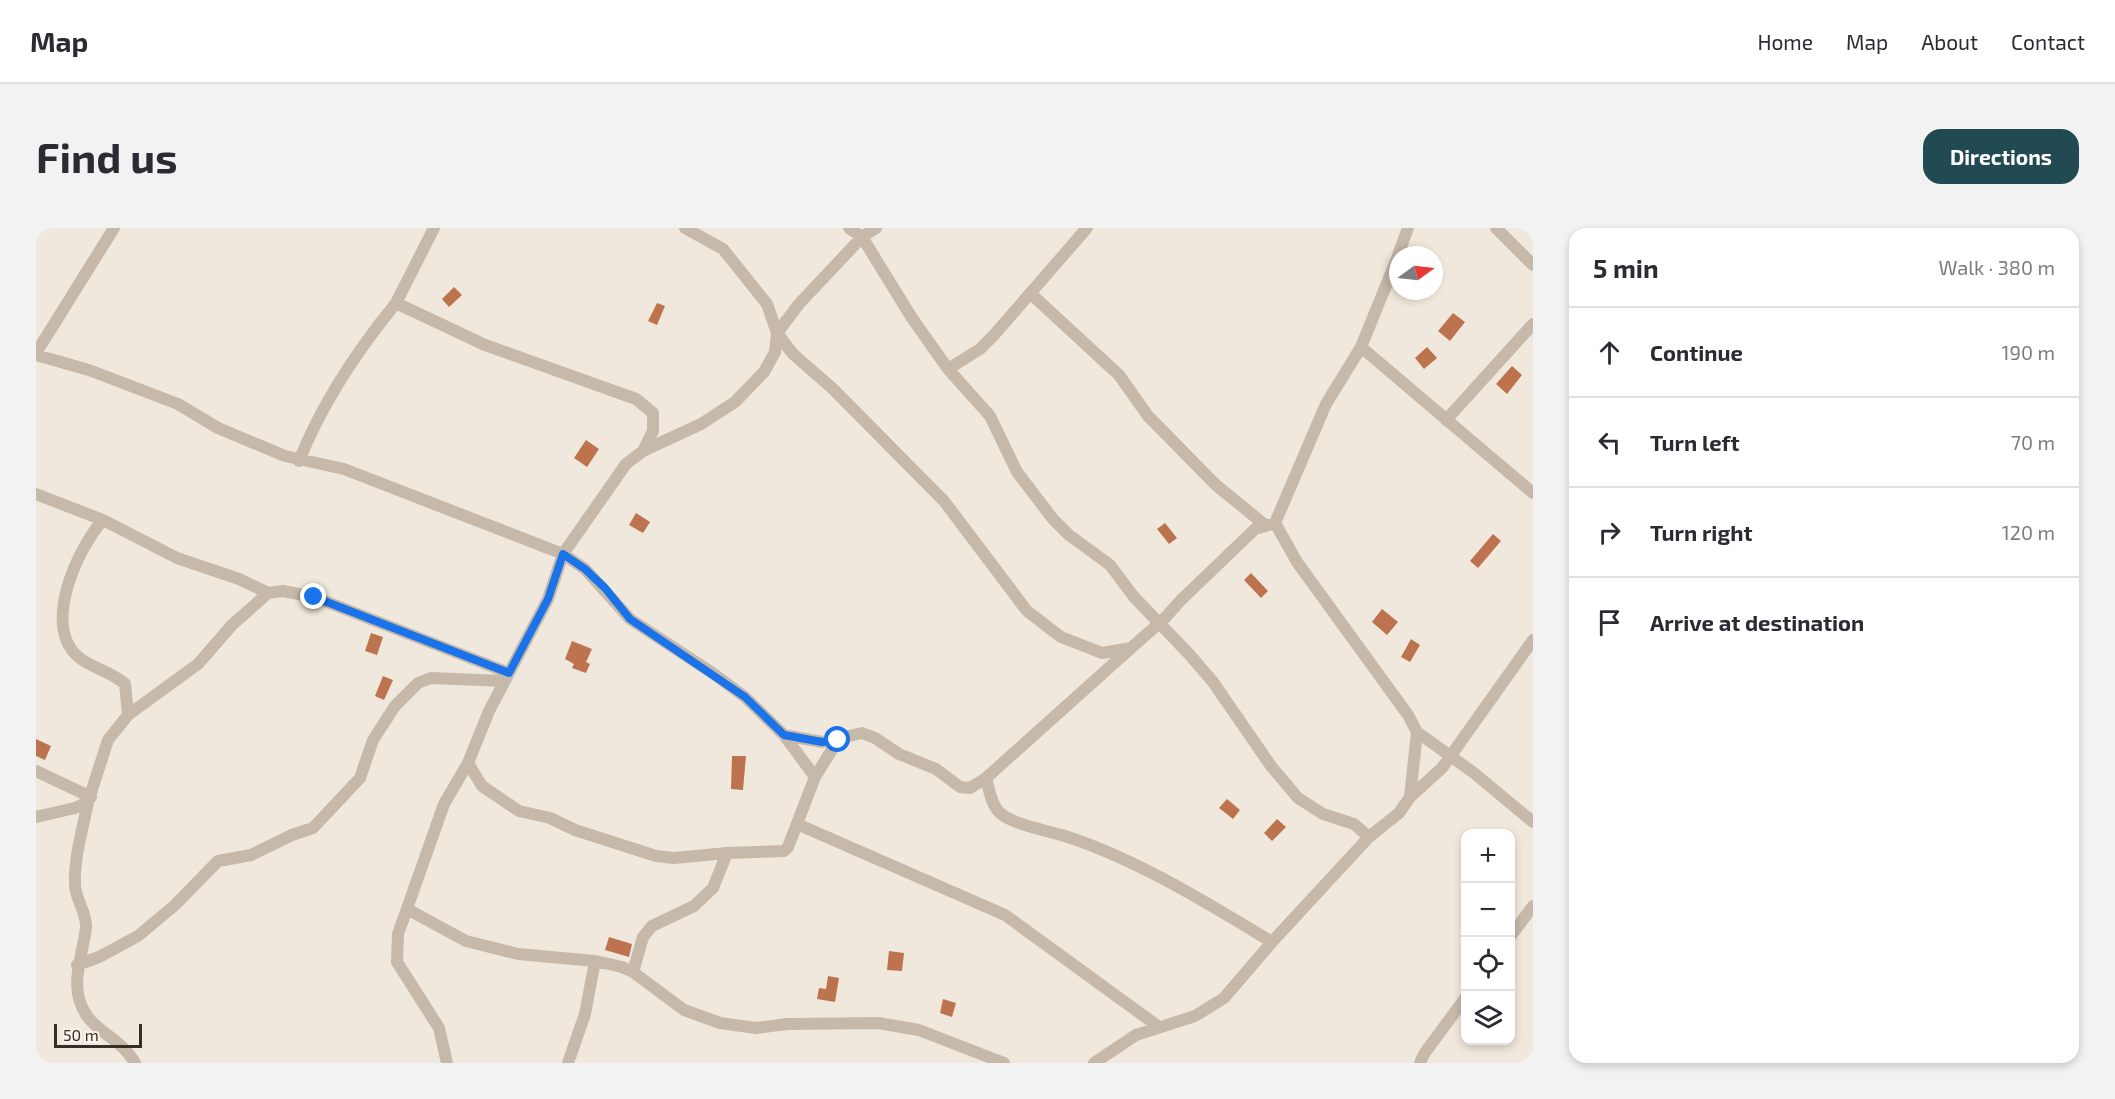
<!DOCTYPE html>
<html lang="en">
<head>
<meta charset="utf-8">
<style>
  :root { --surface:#fff; --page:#f2f2f3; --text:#2b2b33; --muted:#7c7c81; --line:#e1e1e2; --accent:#214a52 }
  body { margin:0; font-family:"Exo 2",sans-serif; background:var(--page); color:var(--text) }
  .controls { position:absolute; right:18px; bottom:18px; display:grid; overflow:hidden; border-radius:12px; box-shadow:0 3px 9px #0003 }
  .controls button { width:54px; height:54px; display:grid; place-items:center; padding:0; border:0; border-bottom:2px solid var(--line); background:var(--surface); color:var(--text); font:30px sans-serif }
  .compass { position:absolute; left:1353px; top:18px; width:54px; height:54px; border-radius:50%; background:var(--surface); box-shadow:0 3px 9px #0003; rotate:75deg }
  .scale { position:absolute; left:18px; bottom:15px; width:88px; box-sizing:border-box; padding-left:6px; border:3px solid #342d28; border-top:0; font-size:16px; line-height:21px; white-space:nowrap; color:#342d28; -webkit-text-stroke:4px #f8f2e8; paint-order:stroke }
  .stop { position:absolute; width:18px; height:18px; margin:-14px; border:4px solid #1a73e8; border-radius:50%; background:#fff }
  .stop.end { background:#1a73e8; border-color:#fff; box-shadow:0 2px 6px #0008 }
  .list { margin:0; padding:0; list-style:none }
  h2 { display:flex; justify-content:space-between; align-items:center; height:78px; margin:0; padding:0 24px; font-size:26px }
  h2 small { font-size:20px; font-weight:400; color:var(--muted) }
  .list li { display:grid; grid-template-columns:39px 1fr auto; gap:18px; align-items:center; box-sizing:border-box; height:90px; padding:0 24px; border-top:2px solid var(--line) }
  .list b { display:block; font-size:22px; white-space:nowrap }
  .list em { font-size:20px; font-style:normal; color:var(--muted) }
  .icon { flex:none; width:33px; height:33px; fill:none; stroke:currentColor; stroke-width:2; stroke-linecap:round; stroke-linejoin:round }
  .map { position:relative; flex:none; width:1497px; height:835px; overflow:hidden; border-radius:18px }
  header { display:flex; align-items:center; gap:36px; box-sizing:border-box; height:84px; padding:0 30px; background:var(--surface); border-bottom:2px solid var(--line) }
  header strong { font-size:28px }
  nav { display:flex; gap:33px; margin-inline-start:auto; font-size:21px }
  .intro { display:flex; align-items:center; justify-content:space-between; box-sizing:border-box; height:144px; padding:0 36px }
  h1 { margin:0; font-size:42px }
  .button { padding:15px 27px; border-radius:18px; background:var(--accent); color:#fff; font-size:21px; font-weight:700 }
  main { display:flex; gap:36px; padding:0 36px }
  aside { flex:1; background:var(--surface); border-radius:18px; box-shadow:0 3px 9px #0003 }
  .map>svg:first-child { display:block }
</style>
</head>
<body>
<header>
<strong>Map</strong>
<nav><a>Home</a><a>Map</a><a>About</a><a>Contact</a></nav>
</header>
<div class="intro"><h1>Find us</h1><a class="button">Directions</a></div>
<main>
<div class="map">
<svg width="1497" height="835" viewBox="0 0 1497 835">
  <rect width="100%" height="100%" fill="#f0e8dc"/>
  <path fill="#bc734e" d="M418,59L426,67L413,79L406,71Z
    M621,75L629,78L621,97L612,93Z
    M1417,85L1429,94L1414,113L1402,103Z
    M1391,119L1401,130L1388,141L1379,130Z
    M1476,138L1486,147L1471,166L1460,156Z
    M550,212L563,221L551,239L538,230Z
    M600,285L614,294L607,305L593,297Z
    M1129,295L1141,310L1133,316L1121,301Z
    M1457,306L1465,313L1442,340L1434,333Z
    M1215,345L1232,363L1225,370L1208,352Z
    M1346,381L1362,394L1351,407L1336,394Z
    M335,405L347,409L341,427L329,423Z
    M1375,411L1384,417L1374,434L1365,429Z
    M536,413L556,421L550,434L554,436L550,445L536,440L538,436L529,431Z
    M347,448L357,452L348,472L339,468Z
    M0,511L15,518L9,532L0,528Z
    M696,528H710L707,562L695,561Z
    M1191,571L1204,582L1197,591L1183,580Z
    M1241,591L1250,599L1236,613L1228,605Z
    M573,709L596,716L593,729L569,722Z
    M853,723L868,725L866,743L851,742Z
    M792,748L803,750L799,774L781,771L783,760L790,761Z
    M907,771L920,775L916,789L904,785Z"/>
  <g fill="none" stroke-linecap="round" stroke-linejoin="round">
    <path stroke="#c7b9a9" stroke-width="12" d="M398,0L360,75L449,117L600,171L617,185V203L607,223
      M649,0L687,21L731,76L741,105L757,126L796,160L908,273L991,383L1025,409L1066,425L1095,420L1128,391L1144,373L1219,301L1239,295
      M813,0L826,9L876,90L912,141L954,188L981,244L1017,291L1033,307L1074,337L1098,369L1153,426L1177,454L1235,538L1262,570L1287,586L1318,596L1333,609
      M1460,0L1497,37
      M1362,27L1372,0
      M994,65L1083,147L1112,188L1180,257L1229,297
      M1325,119L1497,265
      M0,125L78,0
      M0,127L53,142L142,176L182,200L249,228L308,241L527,326L549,341L594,391L678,446L709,469L748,507L786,514L826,505L839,510L863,526L900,541L924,559L934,560L950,550L1095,420
      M912,141L944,121L958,107L1051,0
      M1410,192L1497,96
      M263,233C286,175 320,124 360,75
      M0,266L67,292L141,330L203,351L232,365
      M67,292C41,321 4,401 45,431C59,441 76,444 89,456L92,487
      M1381,504L1438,545L1497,594
      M748,507L779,549
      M432,535L446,558L483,583L514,590L539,602L620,628L638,630L691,625
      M0,543L55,569
      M950,550C953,561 955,576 963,584C976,597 1014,603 1032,609C1104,633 1171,675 1236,714
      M1374,569L1406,540L1497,412
      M52,574C47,600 38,629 39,656C39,671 51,685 50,699C47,729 31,759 51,788C63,805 87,813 99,835
      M0,589L39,580L52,574L72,512L92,487L162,436L196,397L232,365L247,363L278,369L473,445
      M761,596L969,687L1123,799
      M371,681L430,713L482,726L559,733L586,739L597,744L648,782L684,795L720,800L751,796L842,795L883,802L968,835
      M1474,709L1497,678
      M41,737L63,729L102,708L139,677L182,633L215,627L256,607L277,600L324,550L337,512L359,478L382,455L395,450L468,453
      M597,744L607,709L616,698L658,678L677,660L691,625L748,623L752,619L779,549L802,512
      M411,835L403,800L361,734L362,706L408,576L432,535L453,483L512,371L527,326L590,236L607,223L665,196L699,174L728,144L739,124L741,105L763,76L826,9L840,0
      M532,835L549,786L559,733
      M1058,835L1100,807L1159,788L1188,770L1236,714L1333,609L1363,585L1374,569L1381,504L1372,487L1261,334L1239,295L1290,176L1325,119L1362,28
      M1384,835L1388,826L1430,769"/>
  </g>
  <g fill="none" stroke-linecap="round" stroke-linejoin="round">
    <path stroke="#1a73e8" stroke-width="8" d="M278,369L473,445L512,371L527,326L549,341L569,360L594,391L709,469L748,507L786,514L802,512"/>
  </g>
</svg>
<div class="controls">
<button>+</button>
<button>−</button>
<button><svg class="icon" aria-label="locate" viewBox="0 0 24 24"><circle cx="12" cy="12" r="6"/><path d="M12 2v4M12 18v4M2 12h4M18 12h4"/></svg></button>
<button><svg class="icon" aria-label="layers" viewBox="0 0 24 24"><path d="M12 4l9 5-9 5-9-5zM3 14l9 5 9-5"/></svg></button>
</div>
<svg class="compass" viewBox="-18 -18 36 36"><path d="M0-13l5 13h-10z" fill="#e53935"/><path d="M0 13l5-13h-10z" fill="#7c7c81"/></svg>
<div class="scale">50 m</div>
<div class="stop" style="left:802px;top:512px"></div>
<div class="stop end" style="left:278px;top:369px"></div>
</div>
<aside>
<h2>5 min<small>Walk · 380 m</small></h2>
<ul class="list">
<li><svg class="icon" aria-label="ahead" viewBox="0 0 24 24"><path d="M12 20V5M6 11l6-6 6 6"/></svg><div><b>Continue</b></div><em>190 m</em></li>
<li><svg class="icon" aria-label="left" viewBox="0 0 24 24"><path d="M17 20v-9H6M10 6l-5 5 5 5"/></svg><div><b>Turn left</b></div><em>70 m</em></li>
<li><svg class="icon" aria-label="right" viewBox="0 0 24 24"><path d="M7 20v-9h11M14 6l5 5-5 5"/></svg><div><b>Turn right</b></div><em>120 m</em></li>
<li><svg class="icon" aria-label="arrive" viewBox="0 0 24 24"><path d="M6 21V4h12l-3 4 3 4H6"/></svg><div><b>Arrive at destination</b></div></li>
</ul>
</aside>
</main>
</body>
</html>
